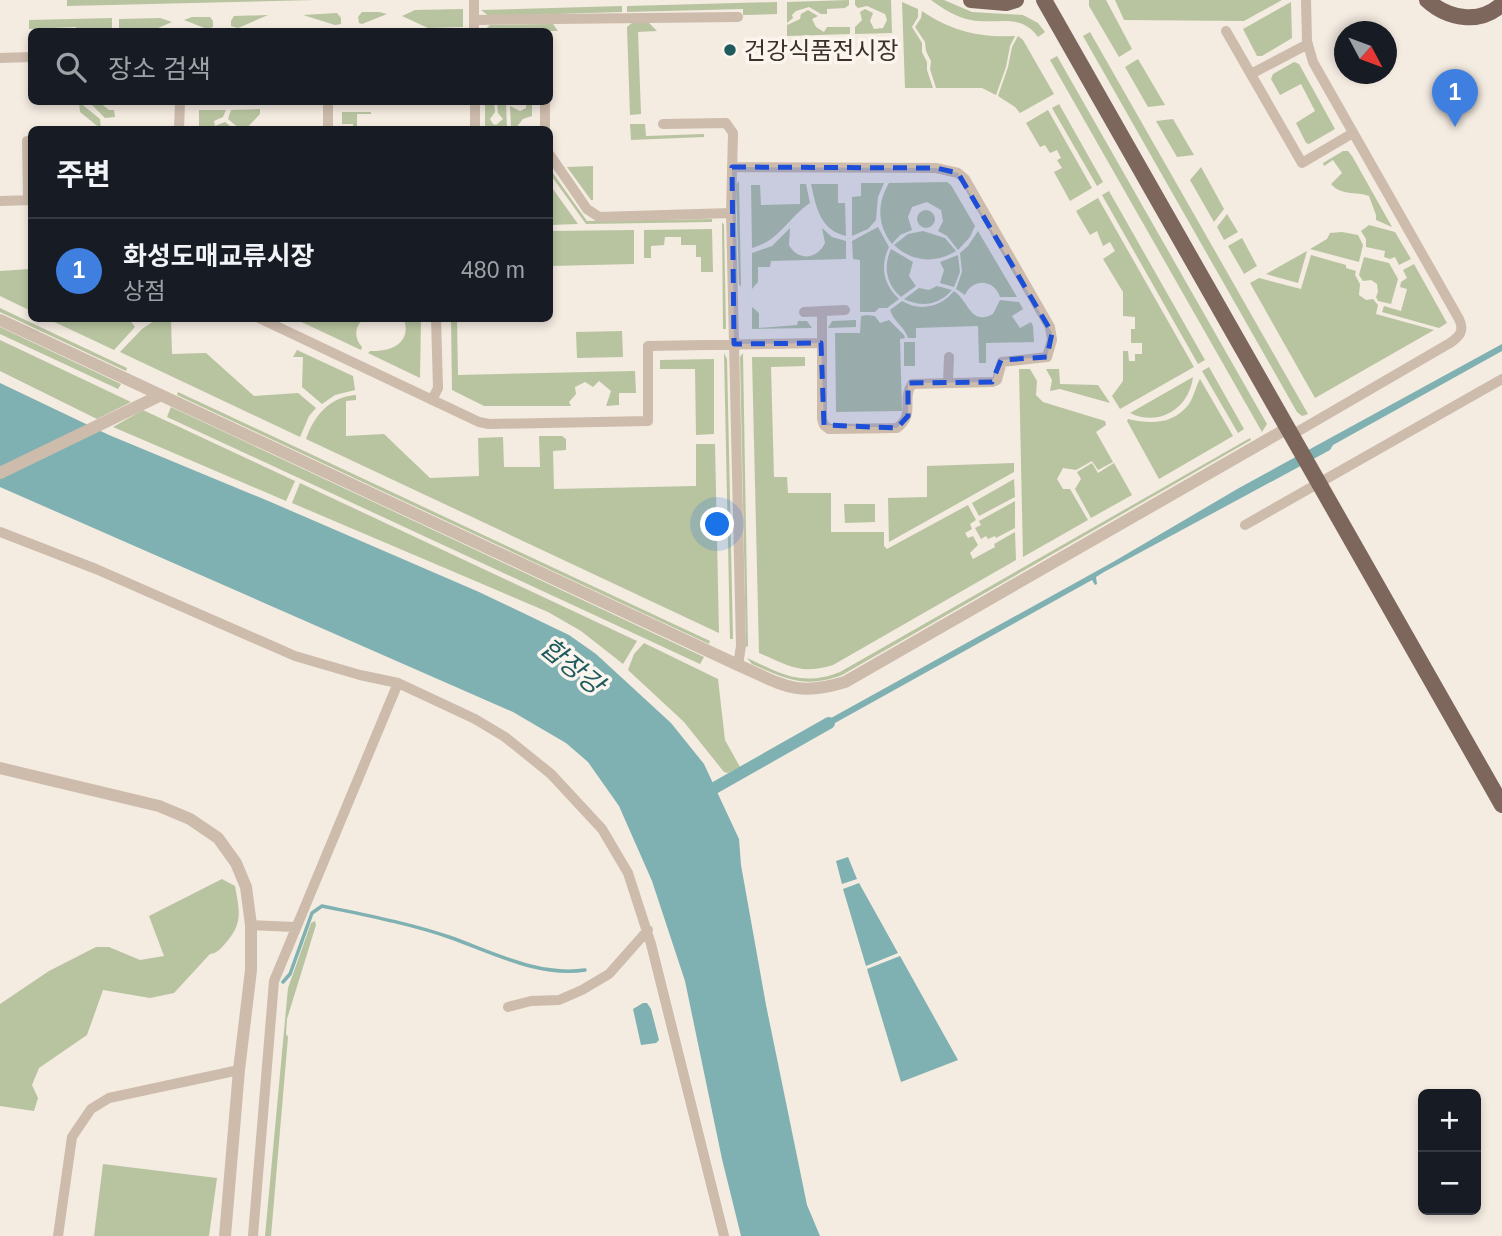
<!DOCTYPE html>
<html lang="ko">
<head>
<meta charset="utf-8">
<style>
  :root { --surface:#171b24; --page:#242831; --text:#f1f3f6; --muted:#9ea1a6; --line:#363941; --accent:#92aeb2 }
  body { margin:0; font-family:Helvetica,"Noto Sans KR",sans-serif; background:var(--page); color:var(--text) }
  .controls { position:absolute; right:21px; bottom:21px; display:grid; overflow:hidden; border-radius:10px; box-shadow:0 4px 10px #0003 }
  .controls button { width:63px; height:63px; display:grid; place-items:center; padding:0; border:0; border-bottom:2px solid var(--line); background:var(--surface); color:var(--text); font:35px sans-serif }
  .compass { position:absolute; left:1334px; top:21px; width:63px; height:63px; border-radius:50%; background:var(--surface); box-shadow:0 4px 10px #0003; rotate:131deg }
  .you { position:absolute; left:718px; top:525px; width:24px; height:24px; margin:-18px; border:5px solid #fff; border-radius:50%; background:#1a73e8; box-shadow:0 0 0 10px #1a73e833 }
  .badge { display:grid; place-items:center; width:46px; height:46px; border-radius:50%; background:var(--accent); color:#fff; font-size:23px; font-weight:700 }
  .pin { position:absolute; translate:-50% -58px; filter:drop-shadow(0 2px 4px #0008) }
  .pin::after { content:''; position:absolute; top:37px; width:24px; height:21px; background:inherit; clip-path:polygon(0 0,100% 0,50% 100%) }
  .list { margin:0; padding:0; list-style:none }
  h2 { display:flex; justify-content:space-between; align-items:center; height:91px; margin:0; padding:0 28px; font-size:30px }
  h2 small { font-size:23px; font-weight:400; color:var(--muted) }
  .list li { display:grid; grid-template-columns:46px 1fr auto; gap:21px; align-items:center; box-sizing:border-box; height:105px; padding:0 28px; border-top:2px solid var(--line) }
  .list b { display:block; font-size:26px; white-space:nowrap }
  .list p { margin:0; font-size:23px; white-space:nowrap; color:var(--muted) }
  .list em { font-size:23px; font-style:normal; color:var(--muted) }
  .icon { flex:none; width:38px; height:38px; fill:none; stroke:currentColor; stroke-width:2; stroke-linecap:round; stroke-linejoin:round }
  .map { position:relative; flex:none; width:1502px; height:1236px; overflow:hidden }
  .search { position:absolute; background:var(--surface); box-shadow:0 4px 10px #0003; left:28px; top:28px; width:525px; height:77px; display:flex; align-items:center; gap:18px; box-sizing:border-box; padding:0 24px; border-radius:10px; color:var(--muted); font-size:26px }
  .panel { position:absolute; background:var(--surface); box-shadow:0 4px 10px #0003; left:28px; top:126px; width:525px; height:196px; border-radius:10px }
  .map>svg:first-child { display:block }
</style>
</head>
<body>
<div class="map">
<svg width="1502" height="1236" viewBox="0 0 1502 1236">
  <rect width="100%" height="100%" fill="#f4ebe1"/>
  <path fill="#b8c4a0" d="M67,0H316L67,6Z
    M849,0V5L845,8L827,9V14H821L809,7L796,11L792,15L793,18L787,23V2Z
    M855,0H891L892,33L855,34V27L862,20L860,12L865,9L873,13L870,21L874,29L883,28L887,20L885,14L867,6L858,8L855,5Z
    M931,0H944L972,12L1023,15L1038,23L1045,32L1038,37C1020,12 997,25 971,20C956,17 943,9 931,0Z
    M1089,0H1106L1132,49L1119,57L1089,6Z
    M1115,0H1282L1244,21L1124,20Z
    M777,2V14L743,15V9L627,12V6Z
    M902,2L918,9V17L912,27L922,43V52L927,62V70L933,88H905Z
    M1291,2L1292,38L1262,56H1257L1243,29Z
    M622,6V12L489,16L481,10Z
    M463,9V27L428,28L402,16L415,10Z
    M808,10L818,16L812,19L816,27L824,32L827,27H850V34L787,36V25L800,19L801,14Z
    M922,11C951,31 980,38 1015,36L1010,46L1006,67L996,95L982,88H936L930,69L931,61L926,51L925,42L915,27L921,18Z
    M362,12H379L387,14L362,24L359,23L358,17Z
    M337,13L341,18V24L335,25L303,15Z
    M268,15L238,28L231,26V21L234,16Z
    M192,17H210L213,21V27L207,29L184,20Z
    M112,18V31H77L76,27L29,29V20Z
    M160,18L172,22L151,31H119V19Z
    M632,23H649L657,31L638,32L641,114L630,115L627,27Z
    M553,24L558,31H483L490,25Z
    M1090,32L1308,414L1302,416L1297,412L1083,36Z
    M1018,36L1023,40L1054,94L1020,113L1015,107L998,96L1008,67L1012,47Z
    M1057,56L1267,424L1262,432L1050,60Z
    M1138,59L1165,105L1148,107L1125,67Z
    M1294,62L1299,64L1335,129L1309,144L1306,143L1296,123L1315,111L1301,84L1280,95L1271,79L1273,74Z
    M79,102L100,119L101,129L80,112Z
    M89,102H99L109,110H114L115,117L105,118Z
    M485,102H494L495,112L490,119L493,124L496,125L503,119L498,113L497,102H506L507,129H485Z
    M526,102H532V116L523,119L515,129H511L510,106L520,111L526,108Z
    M1059,104L1103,182L1097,186L1052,108Z
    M260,109V114L246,129H240L228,119L231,110Z
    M199,110H226L223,117L214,121L215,126L225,122L234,129L199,127Z
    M1048,110L1092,188L1070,201L1054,172L1062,168L1057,160L1061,158L1057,150L1050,153L1045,145L1040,147L1026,123Z
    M342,112H371V114H357V129H353V124H342Z
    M1173,119L1194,155L1177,157L1156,121Z
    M630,124H645L646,136L704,134V137L631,140Z
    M1343,151H1348L1352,156L1392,227L1376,220V215L1369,196C1355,191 1341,196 1331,184L1342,173L1333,160L1324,166L1323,163Z
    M593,166V200H591L567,167Z
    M1201,167L1224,209L1214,222L1190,180Z
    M550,169L587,221L712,219V222L586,224L550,174Z
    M739,181L741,287L739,284L736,185Z
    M947,182L951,185L975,226L970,237L958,250L947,236L938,231L943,221L941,210L927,202L912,207L908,217L912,230L900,235L892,244C877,225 877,203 889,183Z
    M861,183H884L878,197L876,220L868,229L852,236V197L861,196Z
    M800,184H806L810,203C788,218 779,241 752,248L751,185H760L761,205L800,204Z
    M811,184H838V203H845L846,236C820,230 816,207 811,184Z
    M550,185L578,224L550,225Z
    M1109,191L1205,360L1198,364L1102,195Z
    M1098,198L1194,367L1120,409L1112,396L1123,381V351H1128L1129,361H1135V354H1142V343H1131V329H1135V317L1123,316V292L1103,259L1115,251L1110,242L1103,246L1097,231L1090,235L1076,211Z
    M917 219a9 9 0 1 1 18 0a9 9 0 1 1-18 0Z
    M1227,214L1238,232L1224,240L1217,227Z
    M722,222L724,225L726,329H723Z
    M1369,225L1395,232L1411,259L1399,265L1395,257L1390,259L1384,257L1385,251L1366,247V239L1361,231Z
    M878,227L889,247C880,266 883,284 899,299L887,308H879L875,312H860V260L853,259L852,241Z
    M790,228L789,245C798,261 817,260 825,243L822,228L832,237L846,241V259L771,261L770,267H758V282L752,289V253L772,246Z
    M712,229L713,272H701V257H696V245H681V237H665L664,245L651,246V258H644V230Z
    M634,230V264L550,266L551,231Z
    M923,231L945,238L956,251C935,264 912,262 894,245L908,234Z
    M978,231L1017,297H1000C994,279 973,278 965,295L956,289L962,272L960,253L968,246Z
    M1342,232L1358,235L1363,245L1359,262L1310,249L1327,239L1330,233Z
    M1242,238L1257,266L1244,274L1228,246Z
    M891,249L913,262L909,276L916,286L901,297C886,284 883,267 891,249Z
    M1307,251L1298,283L1266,274Z
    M958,255L960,272L954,287L940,283L944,270L940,262Z
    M1311,255L1346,265V268L1356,271L1355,275L1360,284L1359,295L1366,300L1373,299L1378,305L1376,314L1434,330L1315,398L1250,283L1259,278L1301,289Z
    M1364,257L1389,263L1398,279L1391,304L1378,301L1376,297L1378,292L1377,284L1371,280L1363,281L1359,275Z
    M1414,264L1447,323L1439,328L1382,312L1384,306L1401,311L1407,289L1400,287L1401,282L1407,278L1403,270Z
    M29,269L31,272V311L0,296V271Z
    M937,286L952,290C939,305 922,308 904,299L919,288L929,290Z
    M954,291C969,301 970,326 993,314L1000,300L1019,302L1023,309L1012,316L1020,328L1031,322L1033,326L1034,342L986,343V363H979L978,326L916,328V338H908C904,326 893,321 890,310L902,301C920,312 941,307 954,291Z
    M752,307L759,313V328L797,325L798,321H807L812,328L752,329Z
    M0,308L127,368L126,371L0,312Z
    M867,315L875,316L880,323L889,320L904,335L905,338L900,339L902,411L836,412L835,333H860L861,316Z
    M48,319H129L135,327L114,350Z
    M157,319H171L172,354L206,353L254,396L298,393L316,408L309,416L300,437L120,352L142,329Z
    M295,319H355L361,321C354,330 355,339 362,347L361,350Z
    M404,319H421L420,378L368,353L370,351C390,352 412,344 404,319Z
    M451,319H457L458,375L635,371L636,393H619V405L606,406L611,391L599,381L593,387L585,382L575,387L576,394L569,402L571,406H484L452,390Z
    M856,320V327L828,328L832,321Z
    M0,327L121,384L118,389L0,334Z
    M622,331L623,357L577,358L576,332Z
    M0,340L131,402L97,419L0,371Z
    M904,342H915V366H904Z
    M297,350L353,376L355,390L335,395L322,404L302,387L303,357H293Z
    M724,353L727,359L733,639H730Z
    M743,353L748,647L746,646L740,357Z
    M752,357H805V366L771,367L774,477H787L788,493H831V532H884V546L887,549L968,505L976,520L970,524L972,529L965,533L968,538L973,536L978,545L970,553L973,559L995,547L994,544L1015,532L1016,560L833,665C800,675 790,666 759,653Z
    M714,359V434L696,435L695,369H660V360Z
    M1209,367L1244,429L1238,433L1202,371Z
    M1019,369H1030L1037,381L1036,395L1043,402L1105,421L1106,425L1096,432L1113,462L1098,470L1092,461L1076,470L1063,468L1057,479L1063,489H1070L1088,520L1023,557Z
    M1046,369H1059L1060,384L1098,385L1110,403L1060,389L1050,391L1052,380Z
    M1193,377C1189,409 1159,427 1130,413Z
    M1200,379L1233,436L1159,479L1127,421L1128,419C1151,424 1173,425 1189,404C1194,396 1196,386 1200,379Z
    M178,392L710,641L709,644L177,395Z
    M356,395V400L346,401V436L384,434L430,478L479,476L478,438L503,437L504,467H540L539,436H562L566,439V450L553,451L554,489L696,486V444H715L719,633L306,439C314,416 329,397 356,395Z
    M171,407L704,657L700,664L167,417Z
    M143,410L295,481L286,501L113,427Z
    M1250,438L1251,440L842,675C805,689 786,679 752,664L747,658C782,674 802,687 840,672Z
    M1014,463V472L889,542L888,498L927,497V466Z
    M1092,463L1098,473L1114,463L1132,495L1091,518L1075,489L1081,479L1077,472Z
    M1014,479L1015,497L979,516L972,503Z
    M300,483L637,641L623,664L581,631L548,612L292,503Z
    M1015,501V528L996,538L995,536L988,539L986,536L981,539L975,528L981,525L979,521Z
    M844,504H875V522L845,523Z
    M644,643L718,679L725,740L740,767L728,773L724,772L684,722L628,670L634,654Z
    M222,879L235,886C240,913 243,924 224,945C219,950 217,953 210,954L174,993L150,998L103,990L87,1035L39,1068L32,1085L38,1098L34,1111L0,1106V1004L49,971L96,947H109L140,960L164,956L149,916Z
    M315,921L316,925L287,1019L286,1034L288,1037L271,1236H265L288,988L311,923Z
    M103,1164L217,1178L209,1236H94Z"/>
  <path fill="#7fb0b2" d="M1502,344V351L1333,445L1330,450L1104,572L1096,577L1097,584L1095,585L1092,580L817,733L813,728L1113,562L1239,488Z
    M0,383L109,435L273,503L479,592L569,635L596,654L671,723L704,764L739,839L741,865L766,1005L807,1205L820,1236H741L722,1159L685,981L652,881L619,806L588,762L566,743L513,712L0,487Z
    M848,857L857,879L842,884L836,861Z
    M859,883L898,953L866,966L843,889Z
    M900,956L958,1060L901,1082L867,969Z
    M643,1003H647L651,1009L659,1040L656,1043L641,1045L633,1009Z"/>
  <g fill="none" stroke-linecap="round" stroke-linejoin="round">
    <path stroke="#7fb0b2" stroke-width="3.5" d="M283,982L290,974L312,913L322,906C365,915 408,923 449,937C492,952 538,977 585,970"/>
    <path stroke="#7fb0b2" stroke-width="12" d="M702,795L829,723"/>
    <path stroke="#cdbbac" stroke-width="10" d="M474,0V32
      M474,20L738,17
      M1226,31L1302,163L1353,133
      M0,58L32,57
      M1251,74L1308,44
      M328,102V130
      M475,102V130
      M545,102V130
      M663,124L726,123L733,133L731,213L741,646L738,665
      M179,130L180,102
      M27,141L28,200
      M550,155L587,209L599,217L731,213
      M732,167L936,168L958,173L965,179L1050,327L1052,340L1047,357L1002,362L997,380L992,382L912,384C901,400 916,414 897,428L829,429L824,425L822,419V311
      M0,201L32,200
      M804,312L845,310
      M259,318L479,422L489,424L648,421V346L821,343
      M948,382L949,357
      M432,400L438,388L436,318
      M1290,436L1450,343C1459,337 1465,331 1459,319L1313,62L1307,41L1306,0
      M1245,525L1502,379
      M0,532L96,569L295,656L360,675L398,683L413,690L475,719L505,737L551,774L602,829L628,873L651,944L724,1236
      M251,925L295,927
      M508,1007L531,1001L559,1000L582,990L609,974L648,930
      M58,1236L72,1137L91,1109L109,1098L239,1070
      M253,1236L274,981L398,683"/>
    <path stroke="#cdbbac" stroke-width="12" d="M0,320L738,665C783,685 796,697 845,682L1286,429
      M0,473L161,395
      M0,768L159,806L190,819L218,838L236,863L246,887L251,925V970L239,1070L225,1236"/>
    <path stroke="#7d675c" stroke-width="16" d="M971,0L1006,3L1016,0
      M1044,0L1502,805
      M1427,0C1448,19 1480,25 1502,4"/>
  </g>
  <path fill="#1d4ed8" fill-opacity="0.2" stroke="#1d4ed8" stroke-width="5" stroke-dasharray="14 9" stroke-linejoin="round" d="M732,167L936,168L958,173L1052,333L1047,357L1001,360L992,382L908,383V416L897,428L824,425L821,343L734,344Z"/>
  <circle fill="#1f5a5e" stroke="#fbf5ee" stroke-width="2.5" cx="730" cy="50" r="7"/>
  <g text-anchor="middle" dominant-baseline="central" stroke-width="7" stroke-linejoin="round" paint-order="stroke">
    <g font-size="24" fill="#3b302b" stroke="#fbf5ee" text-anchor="start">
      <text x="744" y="50">건강식품전시장</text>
    </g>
    <g font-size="26" font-style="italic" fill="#1f5a5e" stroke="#fbf5ee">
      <text transform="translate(572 666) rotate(39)">합장강</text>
    </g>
  </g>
</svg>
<div class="controls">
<button>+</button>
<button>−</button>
</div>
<svg class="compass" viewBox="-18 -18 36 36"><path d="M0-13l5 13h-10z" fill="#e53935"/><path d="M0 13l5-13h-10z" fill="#9ea1a6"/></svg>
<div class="you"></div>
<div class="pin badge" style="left:1455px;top:127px;background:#3f7fe0">1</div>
<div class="search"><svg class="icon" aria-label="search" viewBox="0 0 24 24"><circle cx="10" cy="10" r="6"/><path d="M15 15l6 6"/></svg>장소 검색</div>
<section class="panel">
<h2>주변<small></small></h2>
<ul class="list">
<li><span class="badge" style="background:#3f7fe0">1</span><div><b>화성도매교류시장</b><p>상점</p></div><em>480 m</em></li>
</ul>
</section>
</div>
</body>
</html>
